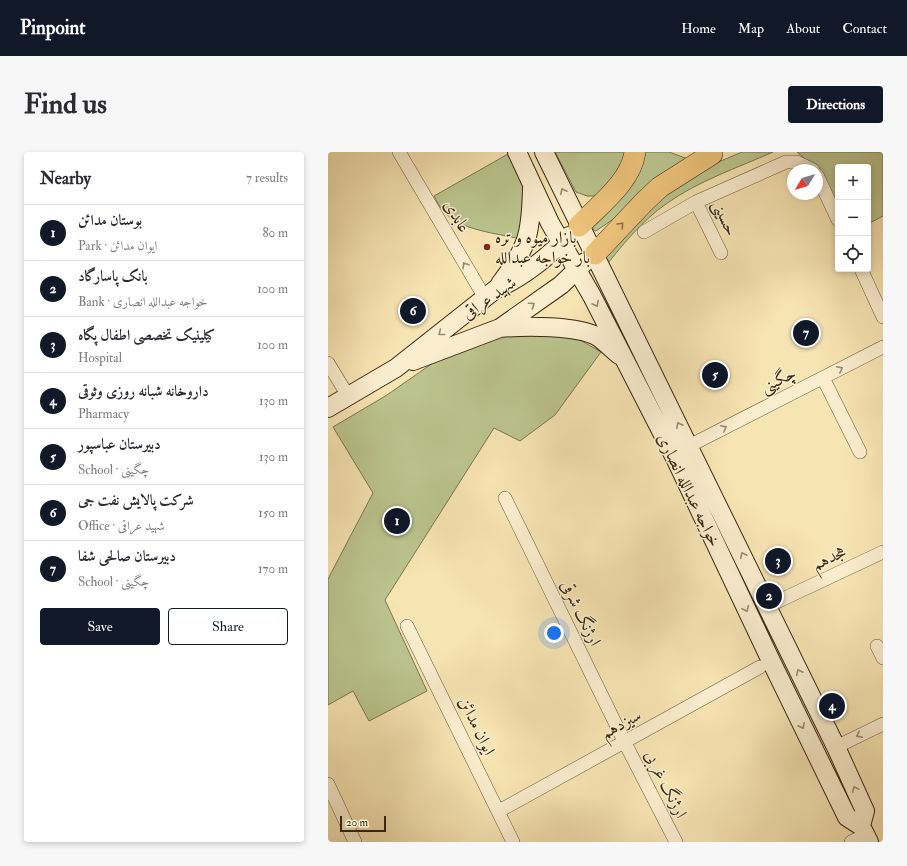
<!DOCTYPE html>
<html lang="en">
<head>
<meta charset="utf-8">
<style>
  :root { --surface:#fff; --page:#f7f7f7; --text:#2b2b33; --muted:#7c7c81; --line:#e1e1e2; --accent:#111827 }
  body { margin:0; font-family:"IM FELL Double Pica",Amiri,serif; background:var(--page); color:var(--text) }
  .controls { position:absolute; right:12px; top:12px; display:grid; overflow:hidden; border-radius:4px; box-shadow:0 2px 6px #0003 }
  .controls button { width:36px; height:36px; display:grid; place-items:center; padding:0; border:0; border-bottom:1px solid var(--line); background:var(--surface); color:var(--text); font:20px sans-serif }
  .compass { position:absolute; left:459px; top:12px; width:36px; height:36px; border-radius:50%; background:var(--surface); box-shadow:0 2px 6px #0003; rotate:232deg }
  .scale { position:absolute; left:12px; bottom:10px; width:46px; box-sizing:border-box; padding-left:4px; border:2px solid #392913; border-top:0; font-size:11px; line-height:14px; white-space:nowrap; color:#392913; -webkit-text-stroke:3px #faedce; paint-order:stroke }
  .you { position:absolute; left:226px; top:481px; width:14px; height:14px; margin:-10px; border:3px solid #fff; border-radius:50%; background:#1a73e8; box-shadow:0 0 0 6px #1a73e833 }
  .badge { display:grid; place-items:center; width:26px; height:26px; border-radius:50%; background:var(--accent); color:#fff; font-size:13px; font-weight:700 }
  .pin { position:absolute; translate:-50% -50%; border:2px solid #fff; box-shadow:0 1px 4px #0006 }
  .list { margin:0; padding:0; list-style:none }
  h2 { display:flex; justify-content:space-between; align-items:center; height:52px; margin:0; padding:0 16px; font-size:17px }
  h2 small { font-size:13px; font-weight:400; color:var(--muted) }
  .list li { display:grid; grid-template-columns:26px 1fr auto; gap:12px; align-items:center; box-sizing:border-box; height:56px; padding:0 16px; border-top:1px solid var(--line) }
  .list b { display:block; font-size:15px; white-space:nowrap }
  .list p { margin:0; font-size:13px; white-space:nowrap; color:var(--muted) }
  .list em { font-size:13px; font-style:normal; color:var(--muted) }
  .actions { display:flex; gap:8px; padding:12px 16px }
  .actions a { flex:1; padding:9px 0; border:1px solid var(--accent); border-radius:4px; text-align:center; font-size:14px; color:var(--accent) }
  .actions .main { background:var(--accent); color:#fff }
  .icon { flex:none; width:22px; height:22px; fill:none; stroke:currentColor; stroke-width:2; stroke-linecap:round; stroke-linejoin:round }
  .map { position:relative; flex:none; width:555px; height:690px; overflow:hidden; border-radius:4px }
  header { display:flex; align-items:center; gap:24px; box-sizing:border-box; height:56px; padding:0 20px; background:var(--accent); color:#fff }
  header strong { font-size:19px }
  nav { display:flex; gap:22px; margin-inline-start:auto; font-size:14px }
  .intro { display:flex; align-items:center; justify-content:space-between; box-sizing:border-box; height:96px; padding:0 24px }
  h1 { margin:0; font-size:28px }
  .button { padding:10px 18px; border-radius:4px; background:var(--accent); color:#fff; font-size:14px; font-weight:700 }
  main { display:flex; gap:24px; padding:0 24px }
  aside { flex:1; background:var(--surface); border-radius:4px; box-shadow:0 2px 6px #0003 }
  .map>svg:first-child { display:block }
</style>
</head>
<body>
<header>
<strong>Pinpoint</strong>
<nav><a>Home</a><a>Map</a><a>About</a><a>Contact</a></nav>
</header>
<div class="intro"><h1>Find us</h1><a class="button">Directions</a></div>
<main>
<aside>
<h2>Nearby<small>7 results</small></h2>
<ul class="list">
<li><span class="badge">1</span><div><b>بوستان مدائن</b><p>Park · ایوان مدائن</p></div><em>80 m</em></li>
<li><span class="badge">2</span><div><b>بانک پاسارگاد</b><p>Bank · خواجه عبدالله انصاری</p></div><em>100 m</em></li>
<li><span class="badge">3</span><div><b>کیلینیک تخصصی اطفال پگاه</b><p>Hospital</p></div><em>100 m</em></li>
<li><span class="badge">4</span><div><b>داروخانه شبانه روزی وثوقی</b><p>Pharmacy</p></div><em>130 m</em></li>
<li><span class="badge">5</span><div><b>دبیرستان عباسپور</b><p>School · چگینی</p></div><em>130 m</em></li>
<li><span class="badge">6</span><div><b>شرکت پالایش نفت جی</b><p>Office · شهید عراقی</p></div><em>150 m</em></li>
<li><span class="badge">7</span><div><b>دبیرستان صالحی شفا</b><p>School · چگینی</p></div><em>170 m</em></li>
</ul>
<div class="actions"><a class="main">Save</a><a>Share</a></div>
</aside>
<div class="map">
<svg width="555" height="690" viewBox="0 0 555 690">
  <rect width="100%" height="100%" fill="#f7e4b3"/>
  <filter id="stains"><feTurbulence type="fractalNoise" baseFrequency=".005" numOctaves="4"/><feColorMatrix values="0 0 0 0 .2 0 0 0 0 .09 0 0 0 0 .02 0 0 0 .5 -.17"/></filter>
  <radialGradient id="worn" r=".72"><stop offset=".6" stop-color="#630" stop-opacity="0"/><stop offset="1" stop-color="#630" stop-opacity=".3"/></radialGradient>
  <path fill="#bbc48e" stroke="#7a7650" d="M227,0H301L300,5L270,44H259L248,40Z
    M315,0H341L360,7L288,68H284L268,79L262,76Z
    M414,0H445C409,16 370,29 338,52C316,67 291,96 275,118L271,114L284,98L335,43L381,14Z
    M469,0H555V64L540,72V15H510V56L494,21Z
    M180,2L199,42L192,87C169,81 134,79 116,60C112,56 109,49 106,44Z
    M175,180L247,185L273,200L227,263L192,289L166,276L57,448L99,539L41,569L25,539L0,553V427L45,341L5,275L59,243L112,206Z"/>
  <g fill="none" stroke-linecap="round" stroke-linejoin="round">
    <defs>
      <path id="minor" d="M71,0L157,146
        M489,23L510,68
        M316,80L368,50
        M393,101L368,50L458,10H469L485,18
        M533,117L555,165
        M0,211L20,244
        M495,226L532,300
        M361,294L555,195
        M177,346L297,591L348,690
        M440,454L555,400
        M79,474L185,690
        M549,494L555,506
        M508,595L555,572
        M0,632L27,690
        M171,659L432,515
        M523,690L537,683"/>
      <path id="secondary" d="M189,0L222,71L264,144L348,308L443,509L519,665L533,674
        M216,0L508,595L537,659L533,674L541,690
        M172,132C200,95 203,82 204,36
        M172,176C196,174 250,173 270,185C277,190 284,197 291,203
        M85,209L172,176L233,133L257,110
        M0,256L68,216L168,137C196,125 219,105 241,84"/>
      <path id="trunk" d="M251,74C271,53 303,30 307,0
        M267,102L316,50L332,35L384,2"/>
    </defs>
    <use href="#minor" stroke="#68583b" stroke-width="14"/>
    <use href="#secondary" stroke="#392913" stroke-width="20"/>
    <use href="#trunk" stroke="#392913" stroke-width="22"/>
    <use href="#minor" stroke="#faedce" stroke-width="13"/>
    <use href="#secondary" stroke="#faedce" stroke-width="18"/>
    <use href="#trunk" stroke="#ecc27a" stroke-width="21"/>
  </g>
  <defs><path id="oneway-chevron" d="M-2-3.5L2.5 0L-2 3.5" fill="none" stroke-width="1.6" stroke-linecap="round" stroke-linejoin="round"/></defs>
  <g stroke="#9a8b70">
    <use href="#oneway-chevron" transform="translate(235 39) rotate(-116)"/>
    <use href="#oneway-chevron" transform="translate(137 113) rotate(-122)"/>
    <use href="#oneway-chevron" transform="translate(268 152) rotate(63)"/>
    <use href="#oneway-chevron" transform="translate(204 153) rotate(-35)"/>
    <use href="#oneway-chevron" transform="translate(113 181) rotate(142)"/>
    <use href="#oneway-chevron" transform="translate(512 217) rotate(-27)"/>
    <use href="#oneway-chevron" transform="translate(351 273) rotate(-116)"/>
    <use href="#oneway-chevron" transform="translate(396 276) rotate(-27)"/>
    <use href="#oneway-chevron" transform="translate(415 403) rotate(-116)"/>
    <use href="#oneway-chevron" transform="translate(418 457) rotate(65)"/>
    <use href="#oneway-chevron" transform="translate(471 520) rotate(-116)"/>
    <use href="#oneway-chevron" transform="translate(474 574) rotate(64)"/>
    <use href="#oneway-chevron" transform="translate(531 583) rotate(154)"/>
    <use href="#oneway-chevron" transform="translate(527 637) rotate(-114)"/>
  </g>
  <use stroke="#8a6e41" href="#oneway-chevron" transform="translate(293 73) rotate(-47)"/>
  <circle fill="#8f2418" stroke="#faedce" stroke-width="1.5" cx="159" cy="95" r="4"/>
  <g text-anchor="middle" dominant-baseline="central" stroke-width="3" stroke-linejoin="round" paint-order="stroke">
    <g font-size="17" fill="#392913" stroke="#faedce">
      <text transform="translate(129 64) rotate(59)">عابدی</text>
      <text transform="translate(397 66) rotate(66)">حسینی</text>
      <text transform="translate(161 146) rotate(-35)">شهید عراقی</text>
      <text transform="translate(450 228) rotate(-27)">چگینی</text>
      <text transform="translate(361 338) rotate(64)">خواجه عبدالله انصاری</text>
      <text transform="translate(501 406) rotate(-25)">هجدهم</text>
      <text transform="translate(253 461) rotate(64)">ارژنگ شرقی</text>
      <text transform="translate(293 572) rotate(-29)">سیزدهم</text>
      <text transform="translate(149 574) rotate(64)">ایوان مدائن</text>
      <text transform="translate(338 632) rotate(63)">ارژنگ غربی</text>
    </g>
    <g font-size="17" fill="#392913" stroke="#faedce" text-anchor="start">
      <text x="167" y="85">بازار میوه و تره<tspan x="167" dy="20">بار خواجه عبدالله</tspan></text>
    </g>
  </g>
  <rect width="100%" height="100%" filter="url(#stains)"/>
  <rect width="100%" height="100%" fill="url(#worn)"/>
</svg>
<div class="controls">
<button>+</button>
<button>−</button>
<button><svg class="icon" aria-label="locate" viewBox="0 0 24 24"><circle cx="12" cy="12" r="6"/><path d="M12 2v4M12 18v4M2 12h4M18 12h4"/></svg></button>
</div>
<svg class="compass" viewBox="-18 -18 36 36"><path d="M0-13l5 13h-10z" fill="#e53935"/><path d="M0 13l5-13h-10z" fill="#7c7c81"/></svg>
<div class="scale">20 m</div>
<div class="you"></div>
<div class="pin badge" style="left:69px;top:369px">1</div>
<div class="pin badge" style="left:441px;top:444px">2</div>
<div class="pin badge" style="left:450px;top:409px">3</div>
<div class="pin badge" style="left:504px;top:554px">4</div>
<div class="pin badge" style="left:387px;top:223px">5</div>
<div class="pin badge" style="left:85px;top:159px">6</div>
<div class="pin badge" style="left:478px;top:181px">7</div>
</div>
</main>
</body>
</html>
